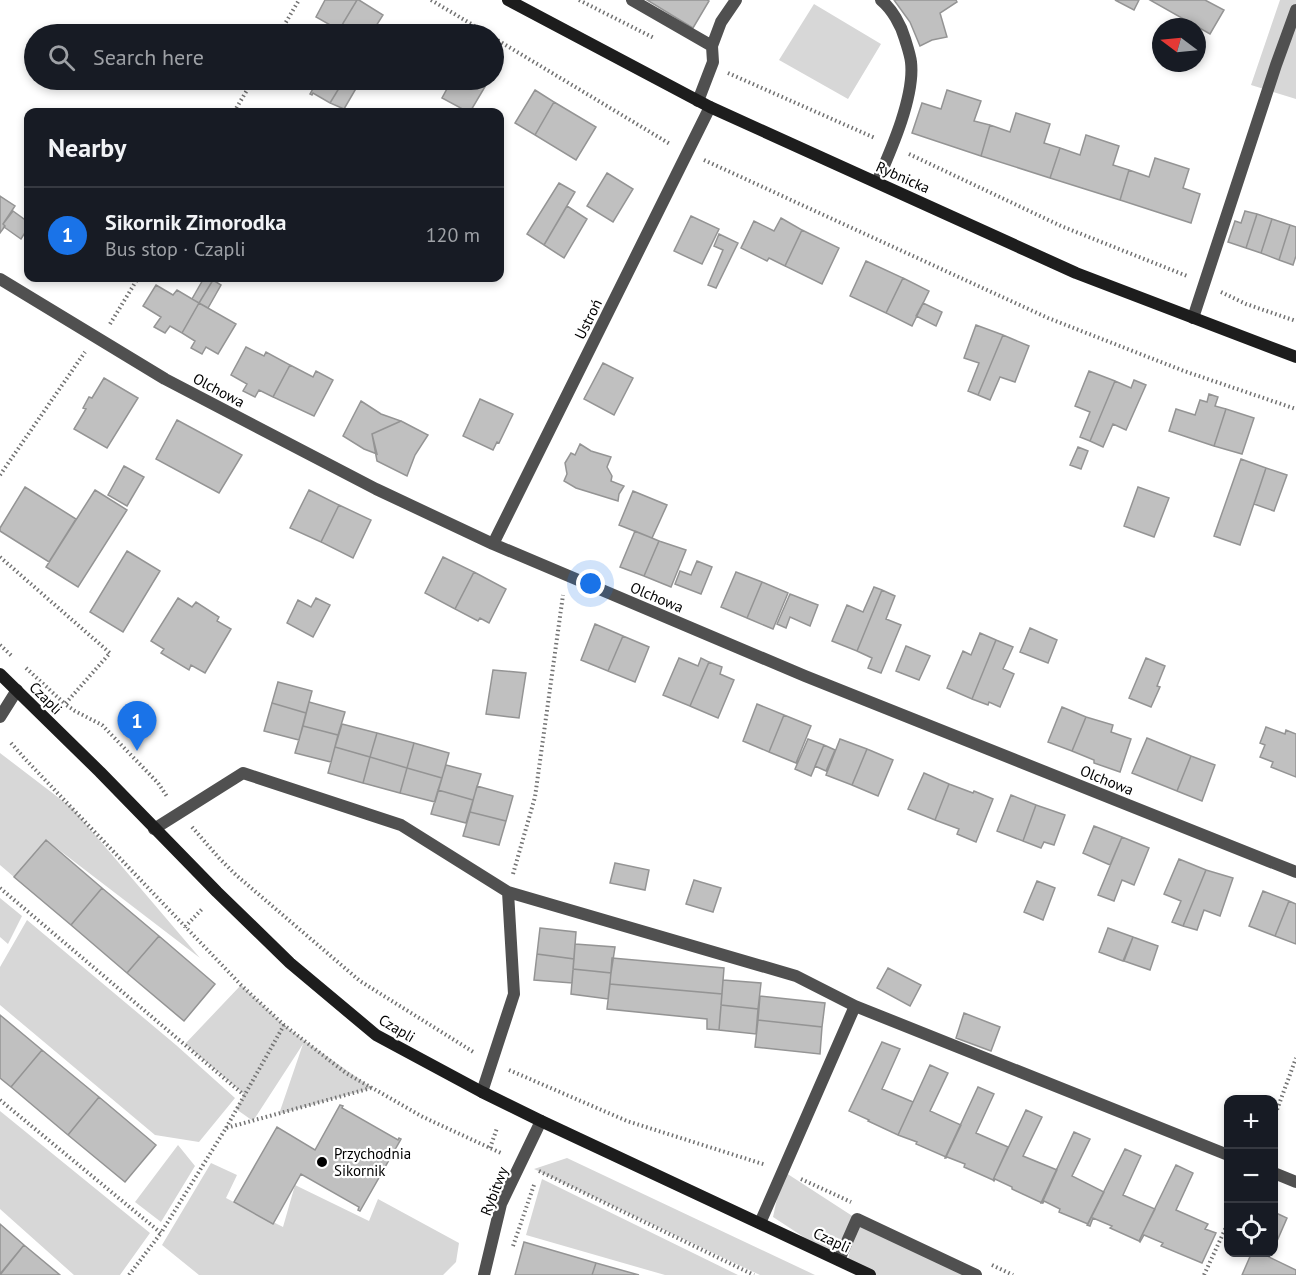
<!DOCTYPE html>
<html lang="en">
<head>
<meta charset="utf-8">
<style>
  :root { --surface:#171b24; --page:#20242c; --text:#f1f3f6; --muted:#9ea1a6; --line:#363941; --accent:#1a73e8 }
  body { margin:0; font-family:"PT Sans",sans-serif; background:var(--page); color:var(--text) }
  .controls { position:absolute; right:18px; bottom:18px; display:grid; overflow:hidden; border-radius:12px; box-shadow:0 3px 9px #0003 }
  .controls button { width:54px; height:54px; display:grid; place-items:center; padding:0; border:0; border-bottom:2px solid var(--line); background:var(--surface); color:var(--text); font:30px sans-serif }
  .compass { position:absolute; left:1152px; top:18px; width:54px; height:54px; border-radius:50%; background:var(--surface); box-shadow:0 3px 9px #0003; rotate:286deg }
  .you { position:absolute; left:591px; top:584px; width:21px; height:21px; margin:-15px; border:4px solid #fff; border-radius:50%; background:#1a73e8; box-shadow:0 0 0 9px #1a73e833 }
  .badge { display:grid; place-items:center; width:39px; height:39px; border-radius:50%; background:var(--accent); color:#fff; font-size:20px; font-weight:700 }
  .pin { position:absolute; translate:-50% -50px; filter:drop-shadow(0 2px 3px #0008) }
  .pin::after { content:''; position:absolute; top:32px; width:21px; height:18px; background:inherit; clip-path:polygon(0 0,100% 0,50% 100%) }
  .list { margin:0; padding:0; list-style:none }
  h2 { display:flex; justify-content:space-between; align-items:center; height:78px; margin:0; padding:0 24px; font-size:26px }
  h2 small { font-size:20px; font-weight:400; color:var(--muted) }
  .list li { display:grid; grid-template-columns:39px 1fr auto; gap:18px; align-items:center; box-sizing:border-box; height:96px; padding:0 24px; border-top:2px solid var(--line) }
  .list b { display:block; font-size:22px; white-space:nowrap }
  .list p { margin:0; font-size:20px; white-space:nowrap; color:var(--muted) }
  .list em { font-size:20px; font-style:normal; color:var(--muted) }
  .icon { flex:none; width:33px; height:33px; fill:none; stroke:currentColor; stroke-width:2; stroke-linecap:round; stroke-linejoin:round }
  .map { position:relative; flex:none; width:1296px; height:1275px; overflow:hidden }
  .search { position:absolute; background:var(--surface); box-shadow:0 3px 9px #0003; left:24px; top:24px; width:480px; height:66px; display:flex; align-items:center; gap:15px; box-sizing:border-box; padding:0 21px; border-radius:33px; color:var(--muted); font-size:22px }
  .panel { position:absolute; background:var(--surface); box-shadow:0 3px 9px #0003; left:24px; top:108px; width:480px; height:174px; border-radius:12px }
  .map>svg:first-child { display:block }
</style>
</head>
<body>
<div class="map">
<svg width="1296" height="1275" viewBox="0 0 1296 1275">
  <rect width="100%" height="100%" fill="#fff"/>
  <path fill="#d7d7d7" d="M1280,0H1296V99L1251,85Z
    M814,4L881,44L848,99L779,60Z
    M0,753L72,808L200,958L46,840L14,877L0,865Z
    M0,898L22,916L8,944L0,937Z
    M27,920L176,1045L235,1098L199,1142L155,1135L0,1005V967Z
    M241,985L284,1025L305,1041L372,1088L279,1114L303,1044L253,1121L236,1109L244,1094L185,1044Z
    M0,1111L150,1233L120,1275H74L0,1209Z
    M178,1145L195,1166L161,1222L135,1202Z
    M567,1158L815,1275H760L534,1169Z
    M211,1163L237,1175L226,1198L283,1227L295,1185L369,1221L378,1199L459,1243L456,1262L443,1275H199L162,1245Z
    M783,1171L857,1219L976,1275H870L847,1264L856,1223L839,1260L773,1217Z
    M542,1179L738,1275H665L526,1235Z"/>
  <path fill="#c0c0c0" stroke="#949494" stroke-width="1.5" d="M325,0H357L339,30L316,17Z
    M357,0H359L383,15L371,34H346L339,30Z
    M647,0H707L709,1L693,28Z
    M894,0H956L957,2L940,13L947,37L932,40L920,46L910,22Z
    M1115,0H1139L1134,10Z
    M1150,0H1205L1224,10L1210,34Z
    M318,80H344L330,103L313,93L312,95L310,94Z
    M344,80H361L344,109L330,103Z
    M439,80H489L470,112H468L442,98L449,85Z
    M535,90L554,102L535,135L515,123Z
    M947,90L981,101L974,121L990,125L981,156L912,133L922,103L941,109Z
    M554,102L596,127L576,160L535,135Z
    M1016,113L1050,124L1044,143L1060,148L1050,178L981,156L990,125L1010,132Z
    M1086,135L1119,146L1113,165L1129,170L1120,200L1050,178L1060,148L1080,155Z
    M1155,158L1189,169L1183,188L1200,194L1191,223L1120,200L1129,170L1149,177Z
    M607,173L633,189L613,222L587,206Z
    M559,183L575,192L544,245L527,234Z
    M0,196L15,206L3,224L5,226L0,233Z
    M567,206L587,219L564,258L544,245Z
    M13,211L28,222V228L21,239L4,227L5,226L3,224Z
    M1245,211L1257,214L1246,248L1228,242L1235,221L1241,223Z
    M1257,214L1272,219L1261,253L1246,248Z
    M691,216L719,229L702,264L674,251Z
    M781,218L802,230L785,266L769,258L767,261L741,248L754,221L774,231Z
    M1272,219L1290,225L1279,260L1261,253Z
    M1290,225L1296,227V256L1293,265L1279,260Z
    M802,230L839,248L822,284L785,266Z
    M719,234L738,243L716,288L708,285L723,250L714,246Z
    M866,261L903,278L886,313L850,296Z
    M204,278H209L213,280L199,303L192,299Z
    M903,278L929,291L912,326L886,313Z
    M213,280L221,285L208,308L199,303Z
    M156,285L173,295L177,290L199,303L182,333L170,326L165,333L154,327L161,317L143,306Z
    M199,303L236,324L218,354L206,347L202,354L191,348L195,341L182,333Z
    M923,303L942,312L936,326L916,316Z
    M976,325L1003,335L978,395L968,391L979,363L964,358Z
    M1003,335L1029,346L1015,382L1000,377L990,400L978,395Z
    M246,347L264,356L266,352L290,365L273,397L259,390L255,397L243,391L247,384L231,375Z
    M603,363L633,378L614,415L584,399Z
    M290,365L313,377L316,371L333,380L314,416L273,397Z
    M1089,371L1115,381L1090,441L1080,437L1090,412L1075,406Z
    M104,378L138,398L107,448L74,429L86,409L83,408L89,397L92,398Z
    M1134,380L1146,385L1126,430L1113,424L1103,447L1090,441L1115,381L1131,388Z
    M1209,394L1218,397L1215,406L1226,409L1214,446L1169,431L1176,409L1195,415L1200,400L1207,402Z
    M480,399L513,414L499,443L497,442L493,450L463,436Z
    M361,401L381,414L401,421L372,434L377,454L364,449L343,436Z
    M1226,409L1254,418L1242,454L1214,446Z
    M177,420L242,455L219,493L156,459Z
    M401,421L428,435L415,455L407,476L377,461L372,434Z
    M580,444L591,451L611,457L607,467L612,476L611,481L624,486L619,494L618,501L576,488L564,481L567,474L565,463L571,453L575,455Z
    M1078,447L1088,451L1081,469L1070,465Z
    M1241,459L1266,468L1240,545L1214,536Z
    M124,466L144,477L127,506L108,495Z
    M1266,468L1287,475L1274,511L1254,504Z
    M25,487L76,519L49,562L0,531V528Z
    M1138,487L1169,498L1154,537L1124,526Z
    M95,490L127,510L78,587L46,567Z
    M309,490L339,505L321,542L290,528Z
    M633,491L667,505L652,538L619,525Z
    M339,505L371,520L353,558L321,542Z
    M635,531L659,541L644,576L620,567Z
    M659,541L686,550L671,587L644,576Z
    M127,551L160,571L123,632L90,612Z
    M443,557L474,572L455,609L425,593Z
    M697,561L712,567L701,594L675,584L680,571L691,575Z
    M474,572L506,589L489,623L480,618L478,621L455,609Z
    M736,572L762,582L747,618L721,607Z
    M762,582L788,593L773,629L747,618Z
    M874,587L882,590L857,651L832,641L847,605L863,612Z
    M882,590L895,596L886,619L901,625L881,673L868,668L872,658L857,651Z
    M790,594L818,605L810,626L790,617L786,628L777,624Z
    M178,598L192,607L196,602L219,617L217,621L231,629L205,673L191,665L189,670L161,653L164,649L151,641Z
    M316,598L330,605L313,637L287,623L298,600L311,607Z
    M595,624L623,636L608,671L581,660Z
    M1030,628L1057,640L1048,663L1020,652Z
    M980,633L996,640L972,699L947,688L963,651L971,655Z
    M623,636L649,647L635,682L608,671Z
    M996,640L1013,647L1003,669L1014,674L1000,707L989,702L988,705L972,699Z
    M906,646L930,656L919,680L896,671Z
    M679,658L698,666L701,658L709,662L690,706L663,695Z
    M1146,658L1165,666L1157,686L1160,687L1151,707L1129,698Z
    M709,662L722,667L720,674L734,680L718,718L690,706Z
    M493,670L526,673L519,718L486,714Z
    M278,682L312,691L306,713L272,703Z
    M309,702L345,712L338,735L303,726Z
    M272,703L306,713L299,740L264,731Z
    M757,704L784,715L769,752L743,741Z
    M1062,707L1086,717L1072,751L1048,742Z
    M784,715L811,726L796,763L769,752Z
    M1086,717L1113,725L1111,732L1131,739L1120,772L1094,763V760L1072,751Z
    M342,724L377,733L370,757L335,747Z
    M303,726L338,735L331,762L295,753Z
    M1266,727L1285,734L1286,730L1296,734V777L1271,767L1273,762L1260,757L1265,745L1260,743Z
    M377,733L414,743L407,768L370,757Z
    M1147,738L1191,756L1177,791L1132,773Z
    M808,739L824,745L811,776L795,769Z
    M840,739L867,749L852,785L826,775Z
    M414,743L449,753L442,778L407,768Z
    M824,745L835,750L826,771L815,766Z
    M335,747L370,757L363,783L328,773Z
    M867,749L893,760L878,796L852,785Z
    M1191,756L1215,765L1202,801L1177,791Z
    M370,757L407,768L400,793L363,783Z
    M446,765L481,774L473,800L438,790Z
    M407,768L442,778L435,802L400,793Z
    M924,773L949,784L935,820L908,809Z
    M949,784L973,793L974,791L993,799L976,842L957,834L959,829L935,820Z
    M477,786L513,796L506,821L470,812Z
    M438,790L473,800L466,823L431,814Z
    M1011,795L1036,805L1023,841L997,831Z
    M1036,805L1065,815L1054,845L1044,842L1041,848L1023,841Z
    M470,812L506,821L499,845L463,836Z
    M1094,826L1122,837L1110,865L1083,853Z
    M1122,837L1149,848L1134,885L1122,880L1114,901L1098,895Z
    M46,840L102,888L71,925L14,877Z
    M1179,859L1206,870L1183,926L1172,922L1181,901L1164,894Z
    M615,863L649,870L645,890L610,883Z
    M1206,870L1233,878L1220,916L1204,910L1197,930L1183,926Z
    M694,880L721,888L713,912L686,904Z
    M1037,881L1055,888L1043,920L1024,912Z
    M102,888L159,936L127,973L71,925Z
    M1263,891L1289,901L1275,936L1249,926Z
    M1289,901L1296,904V944L1275,936Z
    M540,928L576,932L574,959L537,954Z
    M1108,928L1133,937L1123,961L1099,952Z
    M159,936L215,984L184,1021L127,973Z
    M1133,937L1158,946L1150,970L1124,961Z
    M575,944L615,947L611,973L573,969Z
    M537,954L574,959L572,983L534,980Z
    M612,958L724,968L722,994L610,984Z
    M888,968L921,985L910,1006L877,988Z
    M573,969L611,973L608,999L571,994Z
    M723,980L761,983L758,1009L721,1005Z
    M610,984L722,994L719,1030L707,1029V1019L607,1009Z
    M760,996L825,1003L822,1027L758,1020Z
    M721,1005L758,1009L756,1034L719,1030Z
    M964,1013L1000,1027L991,1051L956,1038Z
    M0,1015L42,1050L11,1087L0,1078Z
    M758,1020L822,1027L820,1054L755,1047Z
    M882,1042L900,1049L882,1089L913,1102L898,1135L868,1121L869,1120L849,1111Z
    M42,1050L99,1097L68,1135L11,1087Z
    M930,1065L948,1073L930,1111L961,1125L946,1157L916,1144L917,1142L898,1135Z
    M978,1087L994,1094L976,1133L1008,1147L993,1180L964,1167L965,1164L947,1157L946,1158H945Z
    M99,1097L156,1145L125,1182L68,1135Z
    M340,1105L343,1106L342,1108L398,1140L399,1138L401,1139L360,1211L358,1210L359,1207L301,1174L273,1224L234,1202L277,1127L315,1150Z
    M1026,1110L1042,1117L1023,1156L1057,1170L1042,1203L1012,1189V1187L995,1179L994,1181L993,1180Z
    M1074,1132L1090,1139L1072,1176L1104,1192L1088,1224L1059,1212L1060,1209L1044,1201L1043,1203H1041Z
    M1125,1149L1141,1156L1123,1195L1155,1209L1139,1241L1110,1228L1112,1226L1093,1218L1090,1226L1087,1225Z
    M1176,1165L1193,1173L1176,1210L1208,1224L1205,1229L1216,1233L1202,1263L1161,1246L1163,1243L1144,1235L1140,1242L1139,1241Z
    M1274,1212L1287,1218L1274,1248Z
    M0,1224L24,1245L0,1274Z
    M524,1242L596,1263L592,1275H515Z
    M24,1245L60,1275H0Z
    M1252,1252H1271L1269,1257L1296,1270V1275H1242Z
    M596,1263L639,1275H592Z"/>
  <g fill="none" stroke-linecap="round" stroke-linejoin="round">
    <path stroke="#727272" stroke-width="4" stroke-dasharray="1.5 3" stroke-linecap="butt" d="M431,0L488,34
      M579,0L654,38
      M279,34L299,0
      M494,38L670,144
      M728,73L875,138
      M234,112L253,80
      M909,154L1061,226L1187,276
      M704,160L1048,318L1184,371L1296,409
      M1221,292L1246,304L1296,321
      M110,324L138,278
      M0,475L85,352
      M0,557L110,653L65,704L75,711L102,725L158,783L168,798
      M0,645L13,657
      M26,668L65,704
      M11,743L26,760L241,985L284,1025L346,1073L423,1117L503,1154
      M192,827L219,858L236,875L360,981L475,1053
      M513,874L535,797L563,595
      M0,888L244,1095
      M185,927L203,908
      M509,1070L627,1121L766,1165
      M0,1100L161,1233L226,1128L371,1088
      M1274,1118L1296,1058
      M226,1128L284,1025
      M490,1148L497,1128
      M539,1171L754,1275
      M801,1179L851,1202
      M513,1246L534,1185
      M992,1265L1013,1275
      M129,1275L161,1233
      M1204,1275L1228,1223"/>
    <path stroke="#505050" stroke-width="12" d="M632,0L712,46
      M698,101L713,62L712,46L721,22L736,0
      M877,182C891,150 915,96 911,62C910,54 907,46 905,39C901,25 892,9 881,0
      M1193,318L1276,65L1296,10
      M154,829L243,773L401,825L508,892L796,976L855,1006L1228,1155
      M482,1092L514,994L508,892
      M1274,1173L1296,1182
      M760,1223L855,1006
      M839,1260L857,1219L976,1275"/>
    <path stroke="#505050" stroke-width="12" d="M0,279L165,379L376,489L493,544L805,676L1296,872
      M493,544L710,107
      M0,717L17,690
      M484,1275L501,1204L541,1121"/>
    <path stroke="#1d1d1d" stroke-width="12" d="M508,0L710,107L1076,273L1296,357
      M0,674L100,772L217,892L290,963L376,1035L482,1092L541,1121L870,1275"/>
  </g>
  <circle fill="#000" stroke="#fff" stroke-width="2" cx="322" cy="1162" r="6"/>
  <g text-anchor="middle" dominant-baseline="central" stroke-width="4.5" stroke-linejoin="round" paint-order="stroke">
    <g font-size="15" fill="#000" stroke="#fff">
      <text transform="translate(903 177) rotate(24)">Rybnicka</text>
      <text transform="translate(588 319) rotate(-64)">Ustroń</text>
      <text transform="translate(219 390) rotate(28)">Olchowa</text>
      <text transform="translate(657 597) rotate(23)">Olchowa</text>
      <text transform="translate(46 698) rotate(45)">Czapli</text>
      <text transform="translate(1107 780) rotate(22)">Olchowa</text>
      <text transform="translate(397 1028) rotate(31)">Czapli</text>
      <text transform="translate(494 1191) rotate(-69)">Rybitwy</text>
      <text transform="translate(832 1240) rotate(25)">Czapli</text>
    </g>
    <g font-size="15" fill="#000" stroke="#fff" text-anchor="start">
      <text x="334" y="1153">Przychodnia<tspan x="334" dy="17">Sikornik</tspan></text>
    </g>
  </g>
</svg>
<div class="controls">
<button>+</button>
<button>−</button>
<button><svg class="icon" aria-label="locate" viewBox="0 0 24 24"><circle cx="12" cy="12" r="6"/><path d="M12 2v4M12 18v4M2 12h4M18 12h4"/></svg></button>
</div>
<svg class="compass" viewBox="-18 -18 36 36"><path d="M0-13l5 13h-10z" fill="#e53935"/><path d="M0 13l5-13h-10z" fill="#9ea1a6"/></svg>
<div class="you"></div>
<div class="pin badge" style="left:137px;top:751px">1</div>
<div class="search"><svg class="icon" aria-label="search" viewBox="0 0 24 24"><circle cx="10" cy="10" r="6"/><path d="M15 15l6 6"/></svg>Search here</div>
<section class="panel">
<h2>Nearby<small></small></h2>
<ul class="list">
<li><span class="badge">1</span><div><b>Sikornik Zimorodka</b><p>Bus stop · Czapli</p></div><em>120 m</em></li>
</ul>
</section>
</div>
</body>
</html>
